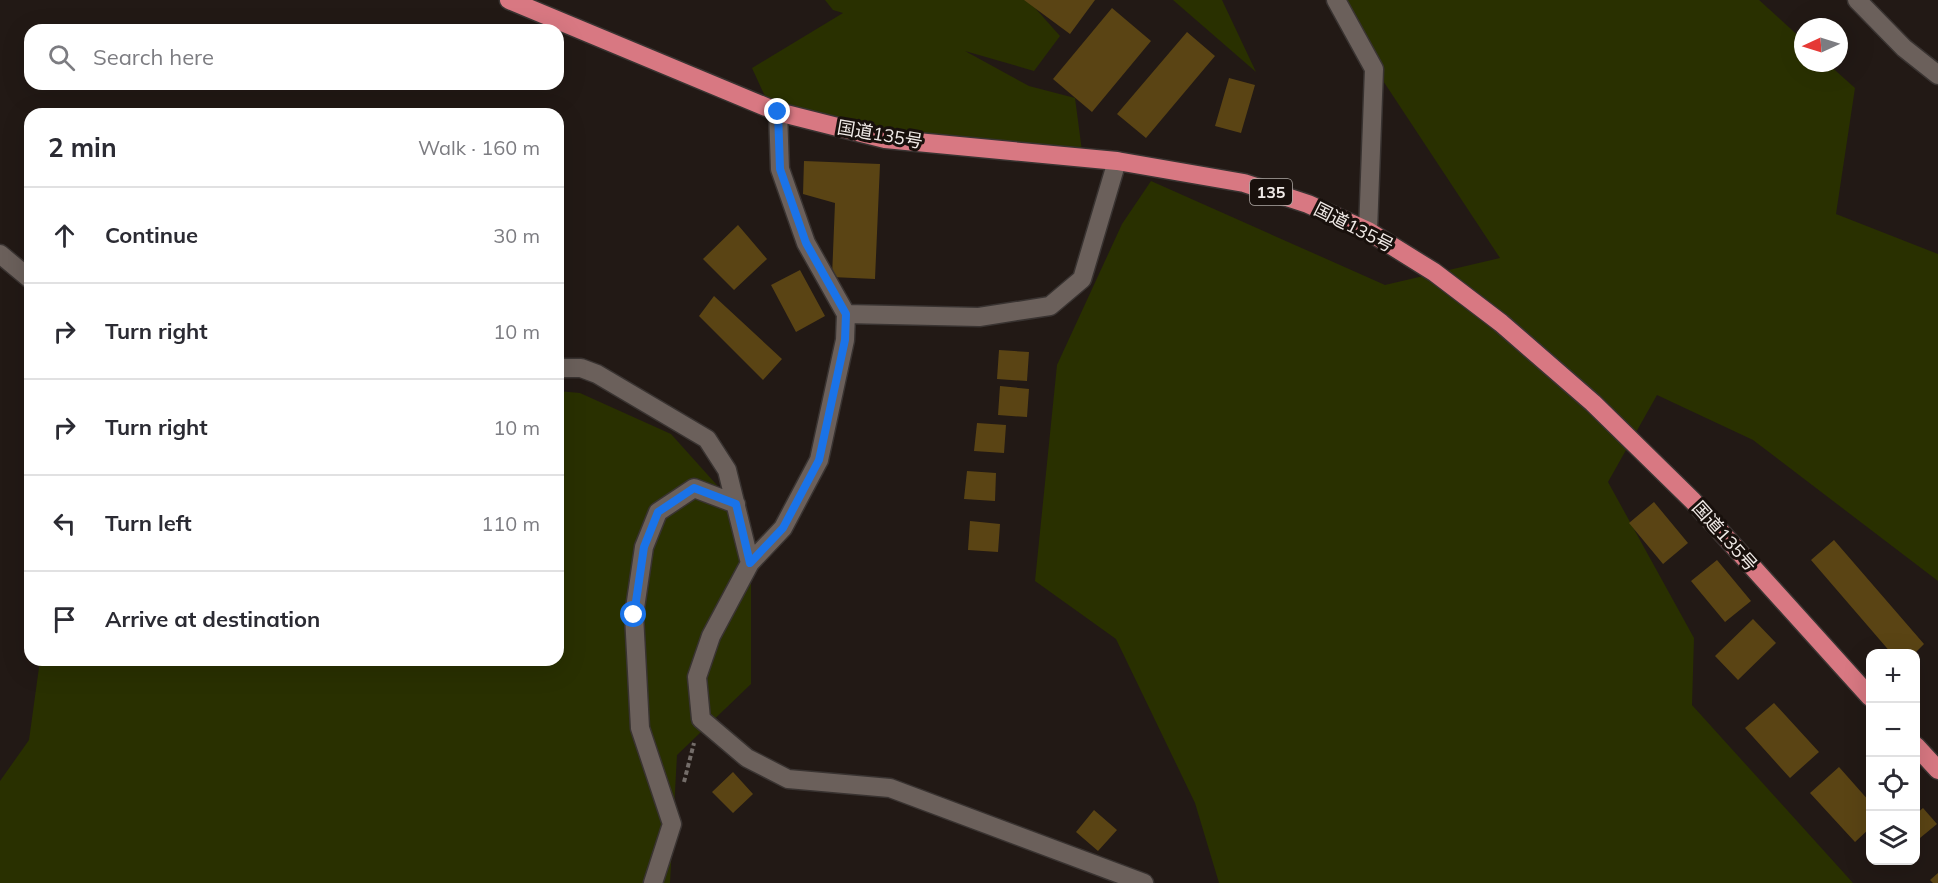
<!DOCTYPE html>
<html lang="en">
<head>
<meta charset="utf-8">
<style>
  :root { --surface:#fff; --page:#f2f2f3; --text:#2b2b33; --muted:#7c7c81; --line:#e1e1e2 }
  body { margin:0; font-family:Mulish,"Noto Sans JP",sans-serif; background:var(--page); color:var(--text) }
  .controls { position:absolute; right:18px; bottom:18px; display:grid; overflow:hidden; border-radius:12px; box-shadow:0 6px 24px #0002 }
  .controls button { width:54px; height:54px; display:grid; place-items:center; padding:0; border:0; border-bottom:2px solid var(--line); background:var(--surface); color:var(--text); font:30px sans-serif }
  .compass { position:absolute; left:1794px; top:18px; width:54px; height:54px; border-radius:50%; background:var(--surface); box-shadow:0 6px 24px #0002; rotate:266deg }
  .stop { position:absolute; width:18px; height:18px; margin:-14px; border:4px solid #1a73e8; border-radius:50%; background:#fff }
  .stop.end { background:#1a73e8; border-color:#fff; box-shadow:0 2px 6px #0008 }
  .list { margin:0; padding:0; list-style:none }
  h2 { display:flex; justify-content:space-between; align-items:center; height:78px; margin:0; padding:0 24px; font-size:26px }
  h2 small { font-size:20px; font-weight:400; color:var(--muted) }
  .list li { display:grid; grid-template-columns:39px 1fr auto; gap:18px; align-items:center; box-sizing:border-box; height:96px; padding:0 24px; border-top:2px solid var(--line) }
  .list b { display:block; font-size:22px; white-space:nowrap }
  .list em { font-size:20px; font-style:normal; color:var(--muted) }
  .icon { flex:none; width:33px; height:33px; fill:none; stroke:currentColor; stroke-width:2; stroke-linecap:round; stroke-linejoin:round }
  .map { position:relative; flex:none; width:1938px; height:883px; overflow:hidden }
  .search { position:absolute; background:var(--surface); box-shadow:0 6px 24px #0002; left:24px; top:24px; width:540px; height:66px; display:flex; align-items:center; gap:15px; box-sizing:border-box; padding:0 21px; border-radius:18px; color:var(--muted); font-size:22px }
  .panel { position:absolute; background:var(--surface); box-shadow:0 6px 24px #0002; left:24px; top:108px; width:540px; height:558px; border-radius:18px }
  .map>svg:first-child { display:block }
</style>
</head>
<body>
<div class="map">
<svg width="1938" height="883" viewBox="0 0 1938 883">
  <rect width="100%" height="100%" fill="#221915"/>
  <path fill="#293000" d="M825,0H1028L1060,36L1034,71L965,51L1029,86L1075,98L1082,151H1045L774,116L752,68L843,13L833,10Z
    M1173,0H1222L1256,72Z
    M1336,0H1759L1803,40V63H1827L1855,88L1836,214L1938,254V581L1753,440L1657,395L1608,482L1694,638L1692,705L1853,883H1219L1195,803L1116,639L1035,581L1057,365L1122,224L1151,181L1385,285L1500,258L1368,58Z
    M558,391L580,393L671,434L751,523V684L677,755L670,883H0V781L29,740L40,660H558Z"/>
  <path fill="#5a4414" d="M1024,0H1095L1070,34Z
    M1112,8L1151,41L1092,112L1053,79Z
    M1187,32L1215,56L1146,138L1117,114Z
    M1229,78L1255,85L1241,133L1215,126Z
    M804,161L880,164L875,279L832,277L835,203L803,194Z
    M738,225L767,259L734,290L703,259Z
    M800,270L825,316L796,332L771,285Z
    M714,296L782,359L763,380L699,316Z
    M999,350L1029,352L1027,381L997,379Z
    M1000,386L1029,389L1027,417L998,415Z
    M977,423L1006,425L1004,453L974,451Z
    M967,471L996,473L995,501L964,499Z
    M1654,502L1688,543L1663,564L1629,523Z
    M970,521L1000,524L998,552L968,550Z
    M1834,540L1924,644L1914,654H1892L1811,560Z
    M1717,560L1751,601L1725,622L1691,581Z
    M1753,619L1776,643L1738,680L1715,656Z
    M1774,703L1819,752L1790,778L1745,728Z
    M1839,767L1870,802V828L1855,842L1810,793Z
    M733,772L753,794L733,813L712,792Z
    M1923,808L1937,824L1920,838L1916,833V814Z
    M1094,810L1117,830L1098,851L1076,832Z
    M1938,873V883H1933L1930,880Z"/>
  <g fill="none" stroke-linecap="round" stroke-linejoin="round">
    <defs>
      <path id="minor" d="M1336,0L1374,69L1368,231
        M778,112L780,169L806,243L846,314L845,340L819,460L783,528L750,563L711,636L697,677L701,719L747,758L788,779L890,788L1144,883
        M0,254L30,279
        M846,314L979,317L1050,306L1082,279L1117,161
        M558,368H581L597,374L707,439L727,470L750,563
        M653,883L672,824L640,728L634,615L644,547L658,512L694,488L736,504"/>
      <path id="tertiary" d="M1857,0L1904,48L1938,75"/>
      <path id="trunk" d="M509,0L778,112L885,139L1117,161L1244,183L1308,204L1368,231L1434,272L1501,323L1593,403L1693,501L1870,697
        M1916,746L1938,770"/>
    </defs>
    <use href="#minor" stroke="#393331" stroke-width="21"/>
    <use href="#tertiary" stroke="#393331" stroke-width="21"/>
    <use href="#trunk" stroke="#393331" stroke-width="21"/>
    <path stroke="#746d69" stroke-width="4" stroke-dasharray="4.5 3" stroke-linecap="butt" d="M684,782L694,743"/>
    <use href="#minor" stroke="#6b605b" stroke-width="18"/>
    <use href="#tertiary" stroke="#6b605b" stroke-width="18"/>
    <use href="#trunk" stroke="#d87882" stroke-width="18"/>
  </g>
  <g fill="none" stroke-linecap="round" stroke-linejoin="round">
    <path stroke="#1a73e8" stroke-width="8" d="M634,615L644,547L658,512L694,488L736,504L750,563L783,528L819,460L845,340L846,314L806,243L780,169L778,112"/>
  </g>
  <g text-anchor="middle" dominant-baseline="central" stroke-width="6" stroke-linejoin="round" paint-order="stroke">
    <rect fill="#18100c" stroke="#afa9a5" stroke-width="1.5" x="1250" y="179" width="42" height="26" rx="4.5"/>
    <g font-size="16" font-weight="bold" fill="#f0eae7">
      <text x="1271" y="192">135</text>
    </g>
    <g font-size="18" fill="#f0eae7" stroke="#18100c">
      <text transform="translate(880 134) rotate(10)">国道135号</text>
      <text transform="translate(1354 227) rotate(27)">国道135号</text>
      <text transform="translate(1725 536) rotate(48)">国道135号</text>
    </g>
  </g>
</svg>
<div class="controls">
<button>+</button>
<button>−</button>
<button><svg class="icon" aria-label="locate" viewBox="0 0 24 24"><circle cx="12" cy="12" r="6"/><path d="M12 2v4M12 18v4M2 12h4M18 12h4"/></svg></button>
<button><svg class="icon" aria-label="layers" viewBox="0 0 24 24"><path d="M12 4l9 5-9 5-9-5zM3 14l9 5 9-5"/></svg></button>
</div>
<svg class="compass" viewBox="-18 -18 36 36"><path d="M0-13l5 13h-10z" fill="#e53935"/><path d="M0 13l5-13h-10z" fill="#7c7c81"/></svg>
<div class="stop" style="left:634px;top:615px"></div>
<div class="stop end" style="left:778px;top:112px"></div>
<div class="search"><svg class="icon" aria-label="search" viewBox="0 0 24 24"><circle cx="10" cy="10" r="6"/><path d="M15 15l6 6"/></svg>Search here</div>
<section class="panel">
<h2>2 min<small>Walk · 160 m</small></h2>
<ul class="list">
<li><svg class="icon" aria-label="ahead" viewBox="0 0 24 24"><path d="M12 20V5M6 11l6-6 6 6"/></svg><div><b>Continue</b></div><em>30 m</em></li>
<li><svg class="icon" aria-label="right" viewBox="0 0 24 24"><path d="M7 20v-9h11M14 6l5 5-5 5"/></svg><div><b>Turn right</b></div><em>10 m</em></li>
<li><svg class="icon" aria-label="right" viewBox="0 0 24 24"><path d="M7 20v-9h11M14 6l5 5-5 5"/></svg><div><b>Turn right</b></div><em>10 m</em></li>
<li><svg class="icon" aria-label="left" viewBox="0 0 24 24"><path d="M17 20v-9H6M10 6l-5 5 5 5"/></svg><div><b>Turn left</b></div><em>110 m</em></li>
<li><svg class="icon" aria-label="arrive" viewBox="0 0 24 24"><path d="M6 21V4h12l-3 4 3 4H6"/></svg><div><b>Arrive at destination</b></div></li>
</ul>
</section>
</div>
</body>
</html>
